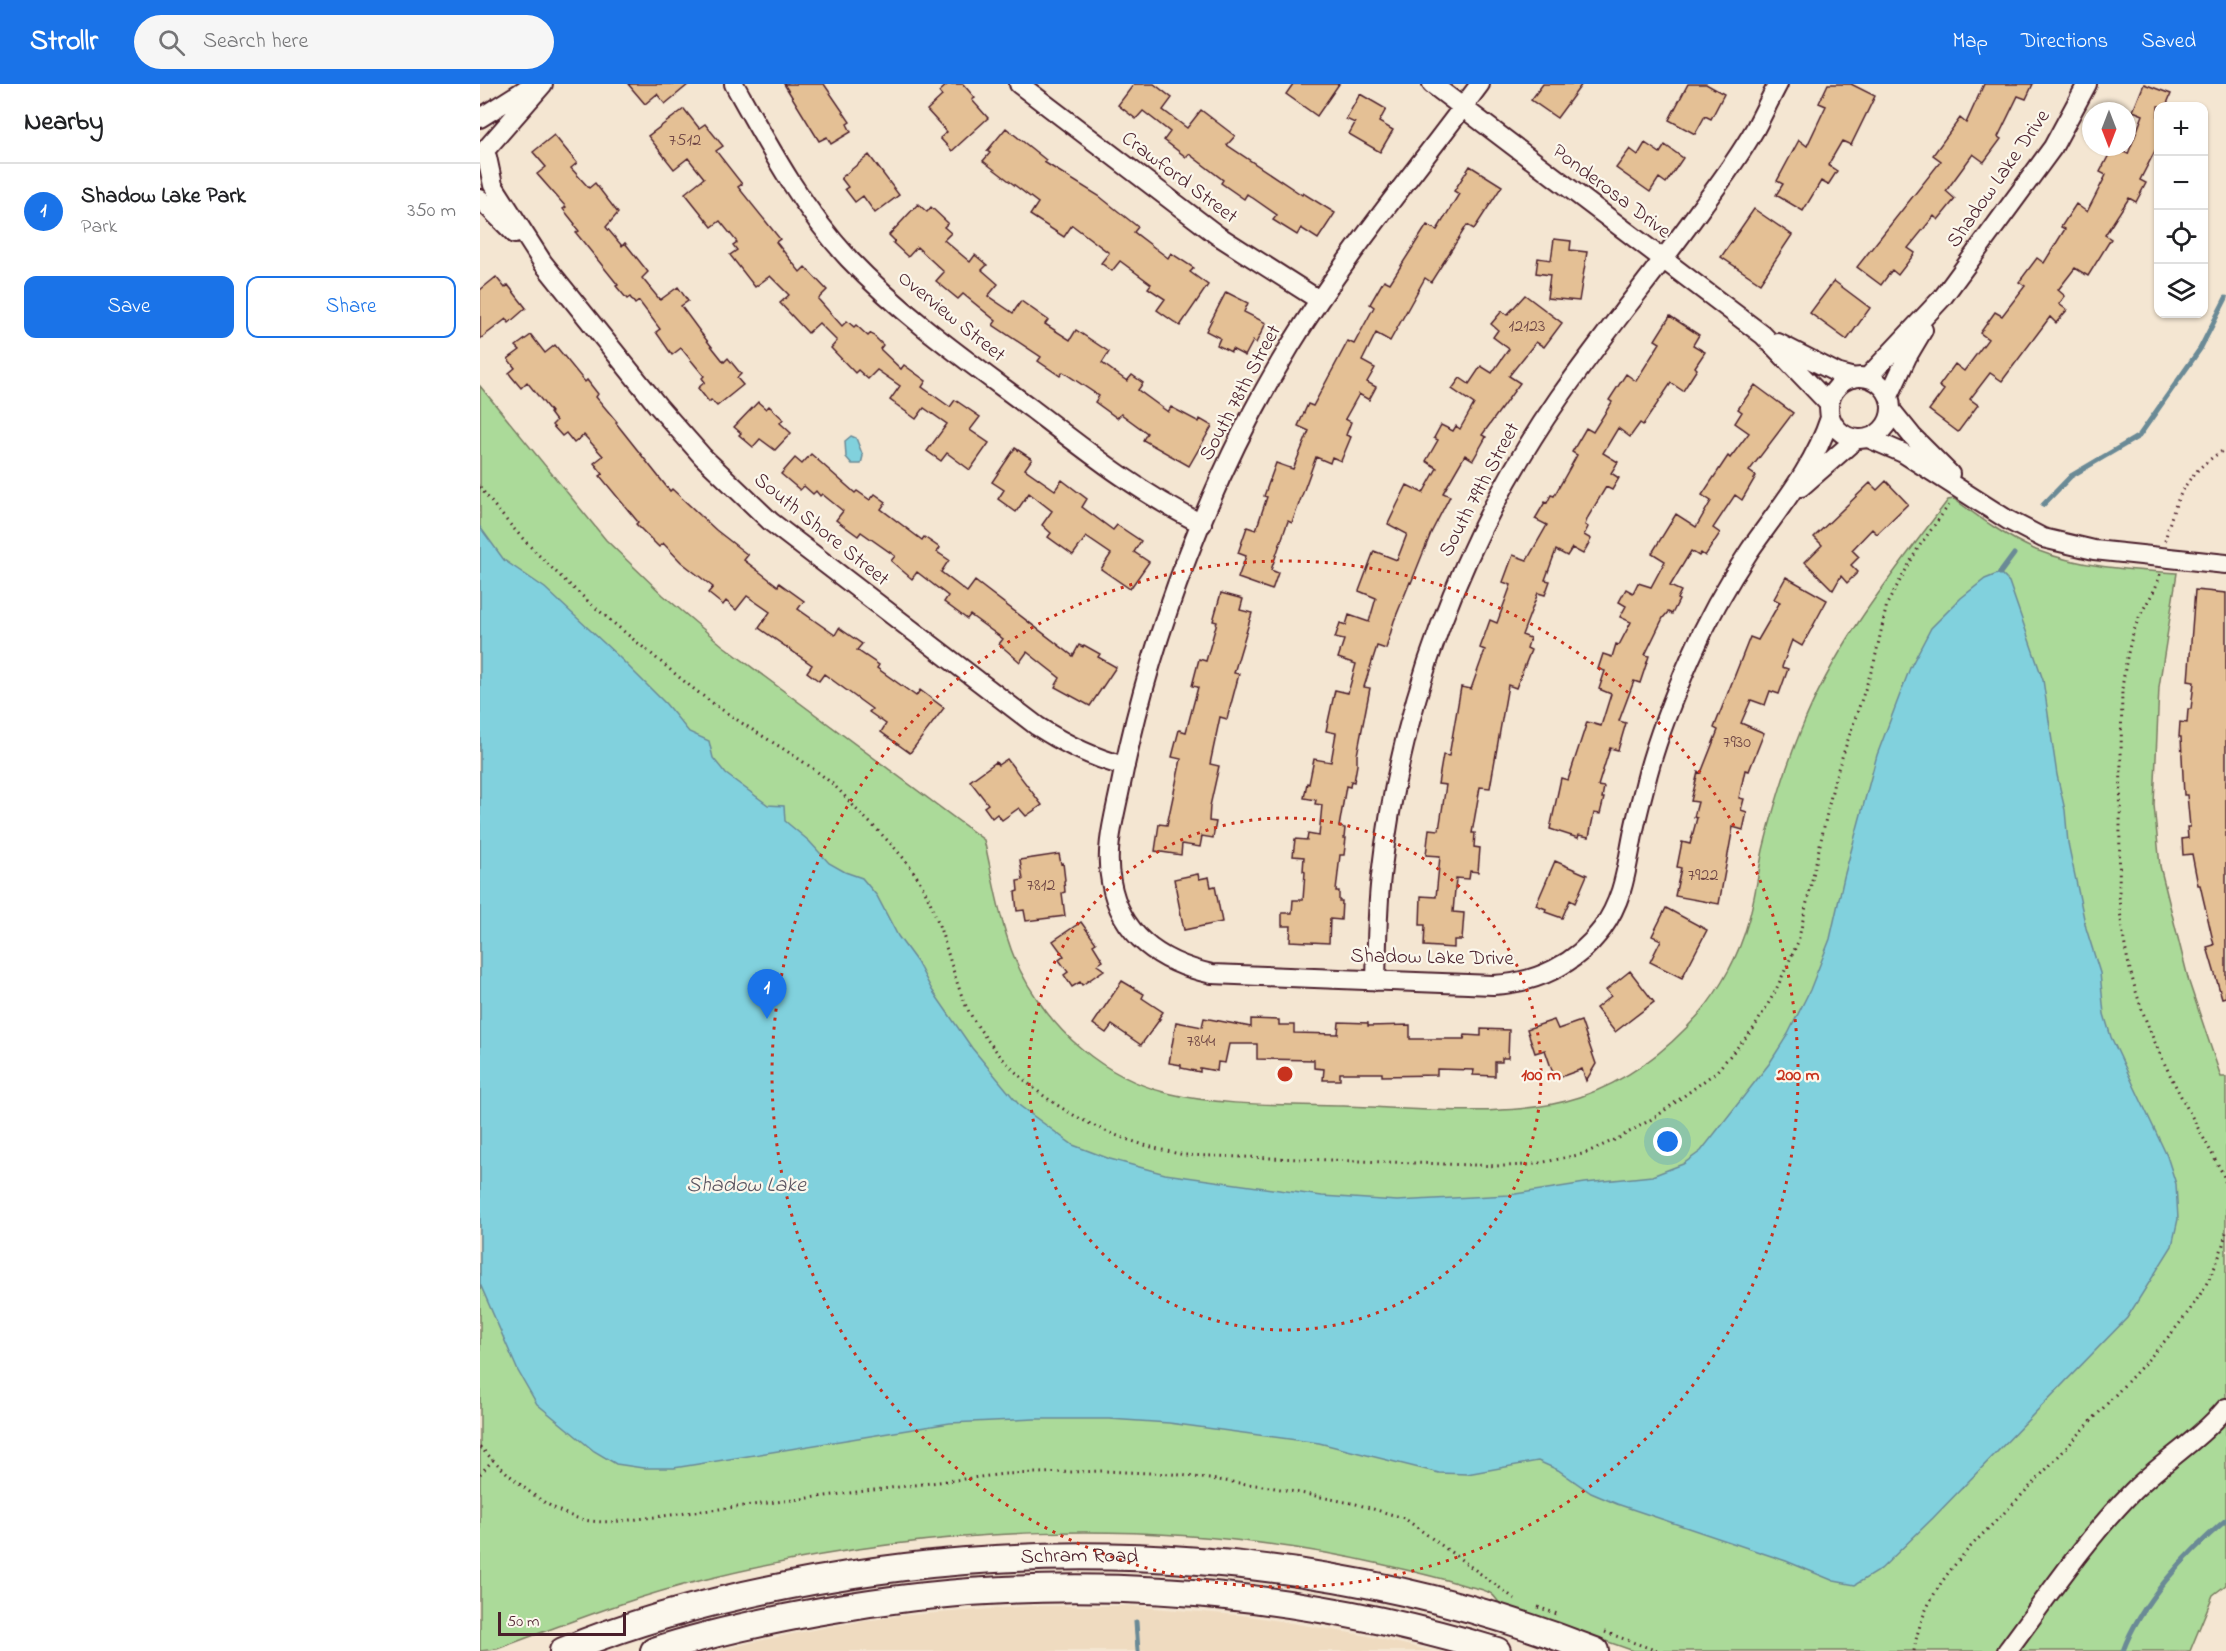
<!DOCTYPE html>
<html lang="en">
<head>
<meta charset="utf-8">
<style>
  :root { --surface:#fff; --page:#f6f6f6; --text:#202124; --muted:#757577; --line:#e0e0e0; --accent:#1a73e8 }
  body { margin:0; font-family:"Indie Flower",sans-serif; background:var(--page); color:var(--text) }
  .controls { position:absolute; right:18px; top:18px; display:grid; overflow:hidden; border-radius:12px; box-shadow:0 2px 4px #0004 }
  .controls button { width:54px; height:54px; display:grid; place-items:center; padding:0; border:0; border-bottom:2px solid var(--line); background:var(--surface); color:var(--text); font:30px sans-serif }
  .compass { position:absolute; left:1602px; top:18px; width:54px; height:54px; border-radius:50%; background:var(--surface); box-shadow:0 2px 4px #0004; rotate:180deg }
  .scale { position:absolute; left:18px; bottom:15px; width:128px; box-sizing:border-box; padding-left:6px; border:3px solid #4a1f2b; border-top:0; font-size:16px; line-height:21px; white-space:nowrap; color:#4a1f2b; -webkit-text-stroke:4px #fbf7ec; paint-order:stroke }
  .you { position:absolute; left:1188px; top:1058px; width:21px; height:21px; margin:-15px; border:4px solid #fff; border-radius:50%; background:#1a73e8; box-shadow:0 0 0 9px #1a73e833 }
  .badge { display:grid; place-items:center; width:39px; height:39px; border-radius:50%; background:var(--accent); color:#fff; font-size:20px; font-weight:700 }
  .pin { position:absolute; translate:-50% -50px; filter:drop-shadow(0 2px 3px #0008) }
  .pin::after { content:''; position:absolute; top:32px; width:21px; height:18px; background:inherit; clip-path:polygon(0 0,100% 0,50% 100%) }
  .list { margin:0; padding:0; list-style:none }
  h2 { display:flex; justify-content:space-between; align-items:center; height:78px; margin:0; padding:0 24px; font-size:26px }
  h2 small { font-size:20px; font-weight:400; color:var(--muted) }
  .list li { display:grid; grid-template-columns:39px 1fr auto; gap:18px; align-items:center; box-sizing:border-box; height:96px; padding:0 24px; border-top:2px solid var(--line) }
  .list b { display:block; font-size:22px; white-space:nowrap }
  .list p { margin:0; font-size:20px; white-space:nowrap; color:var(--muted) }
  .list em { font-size:20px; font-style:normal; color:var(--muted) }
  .actions { display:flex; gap:12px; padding:18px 24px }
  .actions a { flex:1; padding:14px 0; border:2px solid var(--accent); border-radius:12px; text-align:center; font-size:21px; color:var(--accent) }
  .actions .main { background:var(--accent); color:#fff }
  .icon { flex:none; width:33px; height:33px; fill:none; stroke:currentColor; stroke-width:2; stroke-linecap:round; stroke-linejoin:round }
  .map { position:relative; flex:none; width:1746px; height:1567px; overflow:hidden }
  header { display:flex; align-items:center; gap:36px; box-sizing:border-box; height:84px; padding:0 30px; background:var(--accent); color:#fff }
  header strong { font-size:28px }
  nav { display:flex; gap:33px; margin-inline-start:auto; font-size:21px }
  .search { width:420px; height:54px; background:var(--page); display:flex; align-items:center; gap:15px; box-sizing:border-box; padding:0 21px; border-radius:33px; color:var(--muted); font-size:22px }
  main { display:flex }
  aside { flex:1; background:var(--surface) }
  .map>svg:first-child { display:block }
</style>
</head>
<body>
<header>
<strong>Strollr</strong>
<div class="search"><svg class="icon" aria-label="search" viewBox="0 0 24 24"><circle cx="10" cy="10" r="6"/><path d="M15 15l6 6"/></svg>Search here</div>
<nav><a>Map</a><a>Directions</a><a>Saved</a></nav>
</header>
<main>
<aside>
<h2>Nearby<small></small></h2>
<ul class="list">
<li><span class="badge">1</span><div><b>Shadow Lake Park</b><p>Park</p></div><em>350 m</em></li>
</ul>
<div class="actions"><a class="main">Save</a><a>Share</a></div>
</aside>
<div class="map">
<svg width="1746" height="1567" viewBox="0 0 1746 1567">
  <rect width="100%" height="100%" fill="#f4e6d2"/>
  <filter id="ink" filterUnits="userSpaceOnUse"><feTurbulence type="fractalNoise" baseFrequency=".0167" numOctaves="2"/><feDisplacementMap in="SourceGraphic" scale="12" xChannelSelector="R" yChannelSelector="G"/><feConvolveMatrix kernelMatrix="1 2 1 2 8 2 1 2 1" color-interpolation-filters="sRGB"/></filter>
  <g filter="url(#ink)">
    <path fill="#efdbc0" d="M551,1522H649L769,1532L888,1552L952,1567H239L273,1558L353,1542L418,1532Z"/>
    <path fill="#abda99" stroke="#7a7c62" stroke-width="1.5" d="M0,302L126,456L183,511L242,561L504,756C512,789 517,824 528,856C540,896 570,939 602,965C627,986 656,1001 687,1009C744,1023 806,1020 864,1022C937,1024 1031,1036 1100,1013C1147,997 1187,967 1220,929C1241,904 1259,871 1268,838C1275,815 1278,790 1283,766C1293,725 1305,685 1321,646C1355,560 1413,489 1468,416L1474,415C1500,434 1526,453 1556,466C1599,483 1651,486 1697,489L1679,603L1674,721L1680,782L1709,898L1741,993H1746V1501L1733,1511L1710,1567H1154L1020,1520C1017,1516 1014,1511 1010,1509C1001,1504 989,1503 980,1500C953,1492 927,1486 900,1480C678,1430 442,1441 223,1496C152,1513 85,1540 17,1565L0,1567Z"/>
    <path fill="#81d1dd" stroke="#6b8a96" stroke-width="1.5" d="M371,352L376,354L383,372L381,380H372L366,373L365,357Z
      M0,443L24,476L65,504L139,573L186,620L209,648L229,657L233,674L246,690L288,721L304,722L305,737L329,757L349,779L365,788L382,794L397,812L418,852L437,878L452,906L492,964L540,1022L593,1061L630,1075L685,1090L842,1112L917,1117L1029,1111L1105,1099L1172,1092L1203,1080L1221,1067L1289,980L1308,950L1330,906L1350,855L1364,793L1397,671L1430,584L1451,544L1481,514L1505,495L1520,489L1529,498L1563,596L1577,691L1585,726L1588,759L1606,844L1620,889L1624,930L1631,953L1687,1072L1696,1100L1698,1135L1692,1162L1647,1234L1453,1434L1401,1485L1375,1501L1354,1497L1306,1477L1137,1420L1111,1409L1078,1386L1058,1377L987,1390L959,1389L839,1359L689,1339L629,1335H554L470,1339L194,1384H163L136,1380L114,1367L57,1320L38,1287L0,1200Z"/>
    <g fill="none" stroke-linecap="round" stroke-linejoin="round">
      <path stroke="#6b8a96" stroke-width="5" d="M1563,421L1591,392L1659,352L1720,265L1746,214
        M1520,489L1534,470
        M656,1538L658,1567
        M1643,1567C1660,1519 1707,1469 1746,1436"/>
    </g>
    <path fill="#e4c095" stroke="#4a1f2b" stroke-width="1.5" d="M148,0H209L185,20L177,10L165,20Z
      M304,0H344L370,38L367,40L371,48L351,60L347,53L339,57Z
      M468,0H483L495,14L492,16L508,34L472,67L460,54L467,48L447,26L462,12L459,8Z
      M654,0H674L692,14L683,26L707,44L721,26L755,52L747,61L822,111L823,109L855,129L838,155L821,144L817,151L793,136L797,131L767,110L764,115L741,99L743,96L709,70L706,73L684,56L690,48L663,27L656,35L638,21Z
      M813,0H859L837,32L806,10Z
      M1063,0H1102L1077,34L1051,16Z
      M1208,0H1226L1244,10L1231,35L1225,32L1215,50L1189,36Z
      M1348,0H1371L1395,12L1371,61L1362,57L1348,81L1357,87L1348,101L1341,97L1323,127L1296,111L1303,100L1297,97L1319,56L1327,62L1346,22L1339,19Z
      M1504,0H1553L1546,15L1538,12L1518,53L1521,55L1504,78L1493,70L1466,107L1475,115L1458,136L1454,132L1428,164L1435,169L1418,191L1412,186L1401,201L1377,183L1461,77L1453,71L1480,34L1486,39Z
      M1664,0L1691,10L1686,22H1678V61L1660,96L1666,99L1656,118L1649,114L1625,151L1631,155L1608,192L1595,184L1578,206L1585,212L1579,220L1587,226L1576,239L1570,233L1522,297L1510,289L1490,315L1498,321L1478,348L1449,326L1464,306L1459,302L1475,280L1484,287L1508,255L1500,249L1515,228L1522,232L1545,202L1539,198L1557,174L1564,179L1585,145L1581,143L1596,120L1607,128L1626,91L1620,88L1633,63L1648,70L1663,31L1653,27Z
      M880,10L906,25L899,38L913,46L900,68L869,50L875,39L866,35Z
      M204,25L219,44L225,40L243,62L236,67L262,100L258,103L300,155L296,158L320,188L325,183L347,206L338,215L362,242L367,237L374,243L376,241L388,252L391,249L403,261L400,265L421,285L424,281L446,297L442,303L470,323L475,316L500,333L490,346L509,359L490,386L467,369L461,377L447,367L467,340L444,324L436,335L410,316L420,302L397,286L388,295L378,286L375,289L351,264L357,257L339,239L328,249L300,219L309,211L290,192L275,203L250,171L257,166L253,161L257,158L240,137L232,143L205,109L224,94L208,74L194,85L168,52Z
      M526,44L566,76L564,78L619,112L658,143L654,148L688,174L691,169L714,184L710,188L728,201L700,242L677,226L685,215L668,204L671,200L640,177L632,187L621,179L629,169L592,141L584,153L550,131L558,119L503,77L510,69L507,67Z
      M74,51L97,79L91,84L109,104L115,99L138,129L126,143L142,162L145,159L168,188L162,194L180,216L198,203L208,217L201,222L221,249L244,278L248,274L261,290L257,294L263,301L237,322L231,316L229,318L218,304L225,298L222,294L224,292L201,264L192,271L176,248L180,245L159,217L155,220L150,213L147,215L136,202L138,201L96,149L99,147L94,141L95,140L83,125L86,123L57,90L66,83L53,68Z
      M1165,59L1180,69L1185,61L1203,74L1186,99L1179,94L1170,108L1136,84L1150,65L1158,71Z
      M389,71L419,111L395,129L383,112L375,118L365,105L368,103L361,94Z
      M990,82L1022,102L994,145L987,141L951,198L945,194L910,257L896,249L882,277L895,284L887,298L896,303L889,316L879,310L865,335L871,338L866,351L871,353L861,377L852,373L850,379L836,373L812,439L808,437L791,486L798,489L792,506L758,494L766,472L758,469L767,443L776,446L787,413L784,412L796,379L813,385L829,347L818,342L828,320L833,322L868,257L874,260L894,223L890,220L904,196L910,199L947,141L957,146L979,110L974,107Z
      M438,120L447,128L451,123L468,139L464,143L471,149L464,156L490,178L495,171L507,181L502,186L518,200L508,212L533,229L541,217L568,236L565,240L590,256L596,246L629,268L622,279L647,297L652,291L663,299L658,306L688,328L691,323L719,338L720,335L732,342L709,382L663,356L667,349L641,330L637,334L615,318L619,312L583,288L580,292L558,277L561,273L513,241L516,237L483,210L478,215L456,197L464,188L437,163L428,173L413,159L415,157L409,151Z
      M1274,125L1312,151L1280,199L1241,173Z
      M1074,155L1091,157L1090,166L1107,168L1099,217L1067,214L1070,191L1056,189L1058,174L1071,176Z
      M16,193L25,204L28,201L46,224L29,239L26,235L0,255V206Z
      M1354,197L1390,224L1367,256L1330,229Z
      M746,208L768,219L764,228L786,239L776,259L773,257L765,272L752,265L751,268L737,261L740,254L726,247Z
      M1045,211L1082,239L1064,263L1056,258L1029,292L1040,299L1002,351L1006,353L993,376L985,371L963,409L970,412L951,449L931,499L930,498L914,537L906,565L897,562L884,603L890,604L877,671V681L874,698L871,697L870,703L866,702L859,743L865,744L864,754H866L864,771H860L856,807H859V817H862L861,836L850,835L849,859L810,857L811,842H802V829H812L813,816H823L825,788L823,787L824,773L813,772L815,755L827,756L828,750L839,752L842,721L835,720L836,716L824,714L827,699L829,700L834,675L851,678L856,649L846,647L855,606L868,609L876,580L858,574L864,556L855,554L860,539L866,541L869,531L889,538L896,514L879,507L894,467L917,476L927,450L908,440L917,421L927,401L943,409L957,384L946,377L958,356L954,354L961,341L973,347L976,342L980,345L994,320L972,305L980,294L989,300L1001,282L1012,289L1029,265L1013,253L1018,246L1011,240L1022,227L1027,231Z
      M1190,232L1219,251L1213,261L1225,268L1215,283L1217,285L1203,307L1191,299L1163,341L1160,339L1150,353L1138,344L1123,369L1138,378L1131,389L1139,394L1132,406L1126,403L1108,433L1105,441L1108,443L1104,451L1111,455L1103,470L1092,464L1087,472L1076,466L1065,496L1070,497L1065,511L1058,509L1042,551L1050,554L1047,564L1051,566L1036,604L1028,601L1010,704L1000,703L992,749H995L994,763L1000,764L998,788L990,787L989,795L976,794L973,828L984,829L982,856H974V864L944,862L945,841H940L941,812L956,813L960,772L946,771L949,745L959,746L966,701L958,700L963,671L969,672L981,603L991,605L1005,566L1000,564L1010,536L1017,539L1031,501L1023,498L1033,471L1047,476L1067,441L1055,435L1065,418L1067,419L1071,411L1074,412L1097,371L1092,368L1106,344L1113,348L1132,318L1129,316L1146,290L1156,297L1180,259L1175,256Z
      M51,251L65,269L75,261L105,298L107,296L118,310L116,313L137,338L136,339L190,407L192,405L236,446L268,471L264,476L298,502L299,499L324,517L318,525L355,551L359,544L382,560L377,566L399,581L397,584L436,612L440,606L464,624L430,669L401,648L406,640L389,628L392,625L344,590L339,597L327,588L332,581L279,544L290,528L267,512L256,526L246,517L243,521L228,509L233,503L201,478L183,459L179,463L156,440L158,438L120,392L123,390L114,379L123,372L104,351L94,359L86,349L82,352L72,341L76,337L70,329L71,328L47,298L41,304L31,292L29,289L35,284L28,275L40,266L36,262Z
      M1275,301L1313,329L1269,387L1276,392L1262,416L1255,411L1233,444L1240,449L1225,472L1221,469L1219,472L1211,467L1190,502L1201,507L1197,515L1199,516L1192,530L1188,528L1183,534L1165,571L1169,572L1160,599L1154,597L1139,637L1146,639L1138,666L1130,664L1118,702L1124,703L1122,714H1124L1120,730L1114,729L1109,753L1099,751L1098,754L1070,745L1081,694L1088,696L1107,638L1121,642L1131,610L1119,605L1125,587L1118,585L1123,570L1132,573L1136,560L1139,561L1151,538L1140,533L1146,522L1139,518L1146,505L1153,509L1158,499L1171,503L1185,477L1172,469L1196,430L1216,443L1231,417L1222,411L1248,372L1250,374L1269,349L1255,339L1262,328L1258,325Z
      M278,318L286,325L289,322L303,335L300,339L311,349L295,366L280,355L273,363L259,351L261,349L254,343Z
      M535,364L552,375L545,385L575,406L582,396L607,415L602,423L633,446L637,441L661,457L654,468L669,478L650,505L621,485L631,470L606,453L593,471L568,453L571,449L562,441L572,427L549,409L536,428L518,415L524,406L512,398Z
      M331,370L375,409L377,407L390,416L395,410L406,418L401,425L442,456L444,453L460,464L457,468L469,476L461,488L487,508L495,497L593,572L599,561L603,563L604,561L620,570L618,573L636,583L610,622L575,603L580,594L547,568L540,578L519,560L523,555L490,531L487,535L464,518L468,512L437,488L432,495L411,477L415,472L381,448L378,452L356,436L363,427L342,410L340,412L336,407L333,410L324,402L320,406L301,390L315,374L322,380Z
      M1406,397L1428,420L1397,450L1392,445L1372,466L1379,473L1371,481L1378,488L1367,499L1361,492L1353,506L1325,478L1342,461L1334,453L1390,399L1397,406Z
      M1306,493L1347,516L1322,562L1312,556L1302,583L1308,585L1299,610L1290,607L1285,621L1271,616L1261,639L1284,649L1269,687L1265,686L1259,714L1264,715L1261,726L1267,728L1263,746L1253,743L1239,820L1195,812L1201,784L1197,783L1202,758L1210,760L1217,734L1214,733L1218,718L1211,717L1218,688L1221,689L1238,646L1234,644L1270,553L1278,556L1300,518L1294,515Z
      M1715,506L1746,509V913L1742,914L1727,863L1734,861L1720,801H1718L1712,770L1703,771L1702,755L1708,754L1707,743H1710L1707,711H1704L1701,653H1699L1700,638L1707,639L1708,625H1711L1714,598L1708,597Z
      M741,509L763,515L760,526L772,529L754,589L759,590L747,635L740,633L730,680L739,682L730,722L729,737L736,738L733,754L722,752L720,763L702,760L701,771L675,767L679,740L687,741L701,675L692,673L699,646L706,648L718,603L712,602L719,575L726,577L737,538L733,537Z
      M527,675L562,721L546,732L539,724L522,736L517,730L512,734L504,723L508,720L490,697L516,678L518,681Z
      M579,770L581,780L583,779L585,796L584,797L585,808L582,809L585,832L546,837L544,826L537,827L535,808L538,807L537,797L543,796L540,776Z
      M1075,777L1107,791L1095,819L1090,816L1082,834L1065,828L1066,825L1056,821Z
      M718,790L719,795L729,793L731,803L735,802L742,838L704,846L694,795Z
      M1186,824L1227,846L1202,894L1170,878L1181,856L1172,852Z
      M601,838L616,859L613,861L623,877L617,881L624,886L602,901L600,898L592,903L584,891L588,888L579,876L584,872L573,857Z
      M1150,887L1174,918L1135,948L1116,924L1131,912L1126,906Z
      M642,897L664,910L662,914L683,928L678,935H680L661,961L632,941L626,949L613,940Z
      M724,934L771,943V935L799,936V941H814V949L858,950L859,938L888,939V942L930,941V955H984L985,951L1001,952V945L1029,946L1028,974H1022V978H1015V992L993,991L994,986L957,985V991L902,992V989H860V996H843L844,985L834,984V976L777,975V960H749L745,979L738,978L737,987L720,984V988L701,984V981L689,979L696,938L722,943Z
      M1074,936L1078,945L1101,937L1116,980L1106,997L1102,985L1075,995L1065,966L1055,969L1047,945Z"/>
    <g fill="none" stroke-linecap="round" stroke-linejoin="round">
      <defs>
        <path id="minor" d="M254,0C288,61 321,123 369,175C423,232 489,278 552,325C608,368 658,408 722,440
          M539,0L737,151L839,216
          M952,0L1283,251L1349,320
          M1000,0C936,87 866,170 810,262C731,392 671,550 641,700C635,731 624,765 631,798C641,852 681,879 732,890L1013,901C1057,899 1096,880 1122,845C1144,814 1146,786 1153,751C1157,730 1163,709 1168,689C1179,649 1194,611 1211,573C1227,536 1248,499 1270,466C1300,423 1334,383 1350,334
          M0,34L54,0
          M7,64L63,0
          M7,73L13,101L63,179L178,322L223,373L291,438L557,642C585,660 612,674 645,682
          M0,115L35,150
          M1298,259L1359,290L1374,294
          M1349 324a31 31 0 1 1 62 0a31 31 0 1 1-62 0Z
          M1387,294L1463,213L1573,63L1607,0
          M1409,312L1427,273L1443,246
          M1411,326L1432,352L1470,390
          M1388,354L1423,369L1528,436L1563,454L1614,466L1746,480
          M1321,403L1376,355
          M896,897C897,862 897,826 901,792C920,621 981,455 1079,314C1125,248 1177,186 1224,120C1242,96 1260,71 1275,45C1283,30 1290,15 1298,0
          M1527,1567C1568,1512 1605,1456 1653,1407C1682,1378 1719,1356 1746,1324"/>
        <g id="secondary">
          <path id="s1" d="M83,1567C155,1537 230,1517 306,1502C575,1448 860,1467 1115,1567"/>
          <path d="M174,1567C226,1550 282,1538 336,1528C564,1486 796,1500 1017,1567"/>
        </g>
      </defs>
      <use href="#minor" stroke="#4a1f2b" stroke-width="22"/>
      <use href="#secondary" stroke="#4a1f2b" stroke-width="30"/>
      <path stroke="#4a1f2b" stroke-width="3" stroke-dasharray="1.5 4.5" stroke-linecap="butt" d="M0,403C47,467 107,518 169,568C193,588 217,609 244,627C278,651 316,670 349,697C359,705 368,716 377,726C391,740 406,754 419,769C458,812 463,863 483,915C489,930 499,945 509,958C557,1021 628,1056 705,1071L1022,1082L1050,1081L1103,1070L1139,1054L1177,1032L1236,988L1274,944L1295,908L1318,858L1355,694L1394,579L1407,520L1438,464L1471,418
        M1685,457C1695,414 1707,387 1746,365
        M1680,490C1676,508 1665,520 1658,536C1649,558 1645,582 1642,605L1639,811C1645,922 1692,995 1743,1090L1746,1100
        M0,1363C28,1391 70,1432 111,1437C127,1439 142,1437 158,1435L524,1390L624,1387L692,1390L790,1403L876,1420L924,1434L1035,1515
        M0,1390L13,1376
        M1058,1523L1077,1530
        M1125,1548L1177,1567
        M1434,1567C1443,1504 1489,1464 1531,1422C1567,1385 1602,1347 1637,1309C1680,1262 1733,1213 1746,1148"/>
      <use href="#minor" stroke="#fbf7ec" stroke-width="18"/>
      <use href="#secondary" stroke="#fbf7ec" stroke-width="26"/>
    </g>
  </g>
  <g fill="none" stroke="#c8321e" stroke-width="3" stroke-dasharray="3 6">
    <circle cx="805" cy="990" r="256"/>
    <circle cx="805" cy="990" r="513"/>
  </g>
  <g text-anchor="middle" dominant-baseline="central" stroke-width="4.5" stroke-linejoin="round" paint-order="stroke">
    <g font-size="18" fill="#704746">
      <text x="205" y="57">7512</text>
      <text x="1047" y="243">12123</text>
      <text x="1257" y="659">7930</text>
      <text x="1223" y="792">7922</text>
      <text x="561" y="802">7812</text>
      <text x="721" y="958">7844</text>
    </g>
    <g font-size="21" fill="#4a1f2b" stroke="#fbf7ec">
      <text transform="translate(699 94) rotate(37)">Crawford Street</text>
      <text transform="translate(1519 95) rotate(-55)">Shadow Lake Drive</text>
      <text transform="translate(1131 108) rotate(37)">Ponderosa Drive</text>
      <text transform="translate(471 233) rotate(39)">Overview Street</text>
      <text transform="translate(761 309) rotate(-62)">South 78th Street</text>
      <text transform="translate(1000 406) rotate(-62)">South 79th Street</text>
      <text transform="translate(341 446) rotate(39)">South Shore Street</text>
      <text transform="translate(952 874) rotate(1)">Shadow Lake Drive</text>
      <text stroke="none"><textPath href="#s1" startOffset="528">Schram Road</textPath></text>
    </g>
    <g font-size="22" font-style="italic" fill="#5a5460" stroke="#fbf7ec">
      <text x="266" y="1102">Shadow Lake</text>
    </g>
  </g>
  <circle cx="805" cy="990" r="9" fill="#c8321e" stroke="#fbf7ec" stroke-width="3"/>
  <g font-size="18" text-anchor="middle" font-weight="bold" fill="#c8321e" stroke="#fbf7ec" stroke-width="4.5" stroke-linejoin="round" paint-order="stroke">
    <text x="1061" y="996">100 m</text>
    <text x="1318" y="996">200 m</text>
  </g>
</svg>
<div class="controls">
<button>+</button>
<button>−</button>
<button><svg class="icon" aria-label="locate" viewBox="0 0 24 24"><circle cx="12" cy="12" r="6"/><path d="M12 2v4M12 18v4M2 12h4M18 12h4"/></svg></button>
<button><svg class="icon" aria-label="layers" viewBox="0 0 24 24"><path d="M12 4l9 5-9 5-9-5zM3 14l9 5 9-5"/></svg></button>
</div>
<svg class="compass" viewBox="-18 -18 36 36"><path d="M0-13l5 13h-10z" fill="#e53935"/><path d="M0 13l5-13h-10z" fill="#757577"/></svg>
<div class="scale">50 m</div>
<div class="you"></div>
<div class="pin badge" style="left:287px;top:935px">1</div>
</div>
</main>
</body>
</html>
